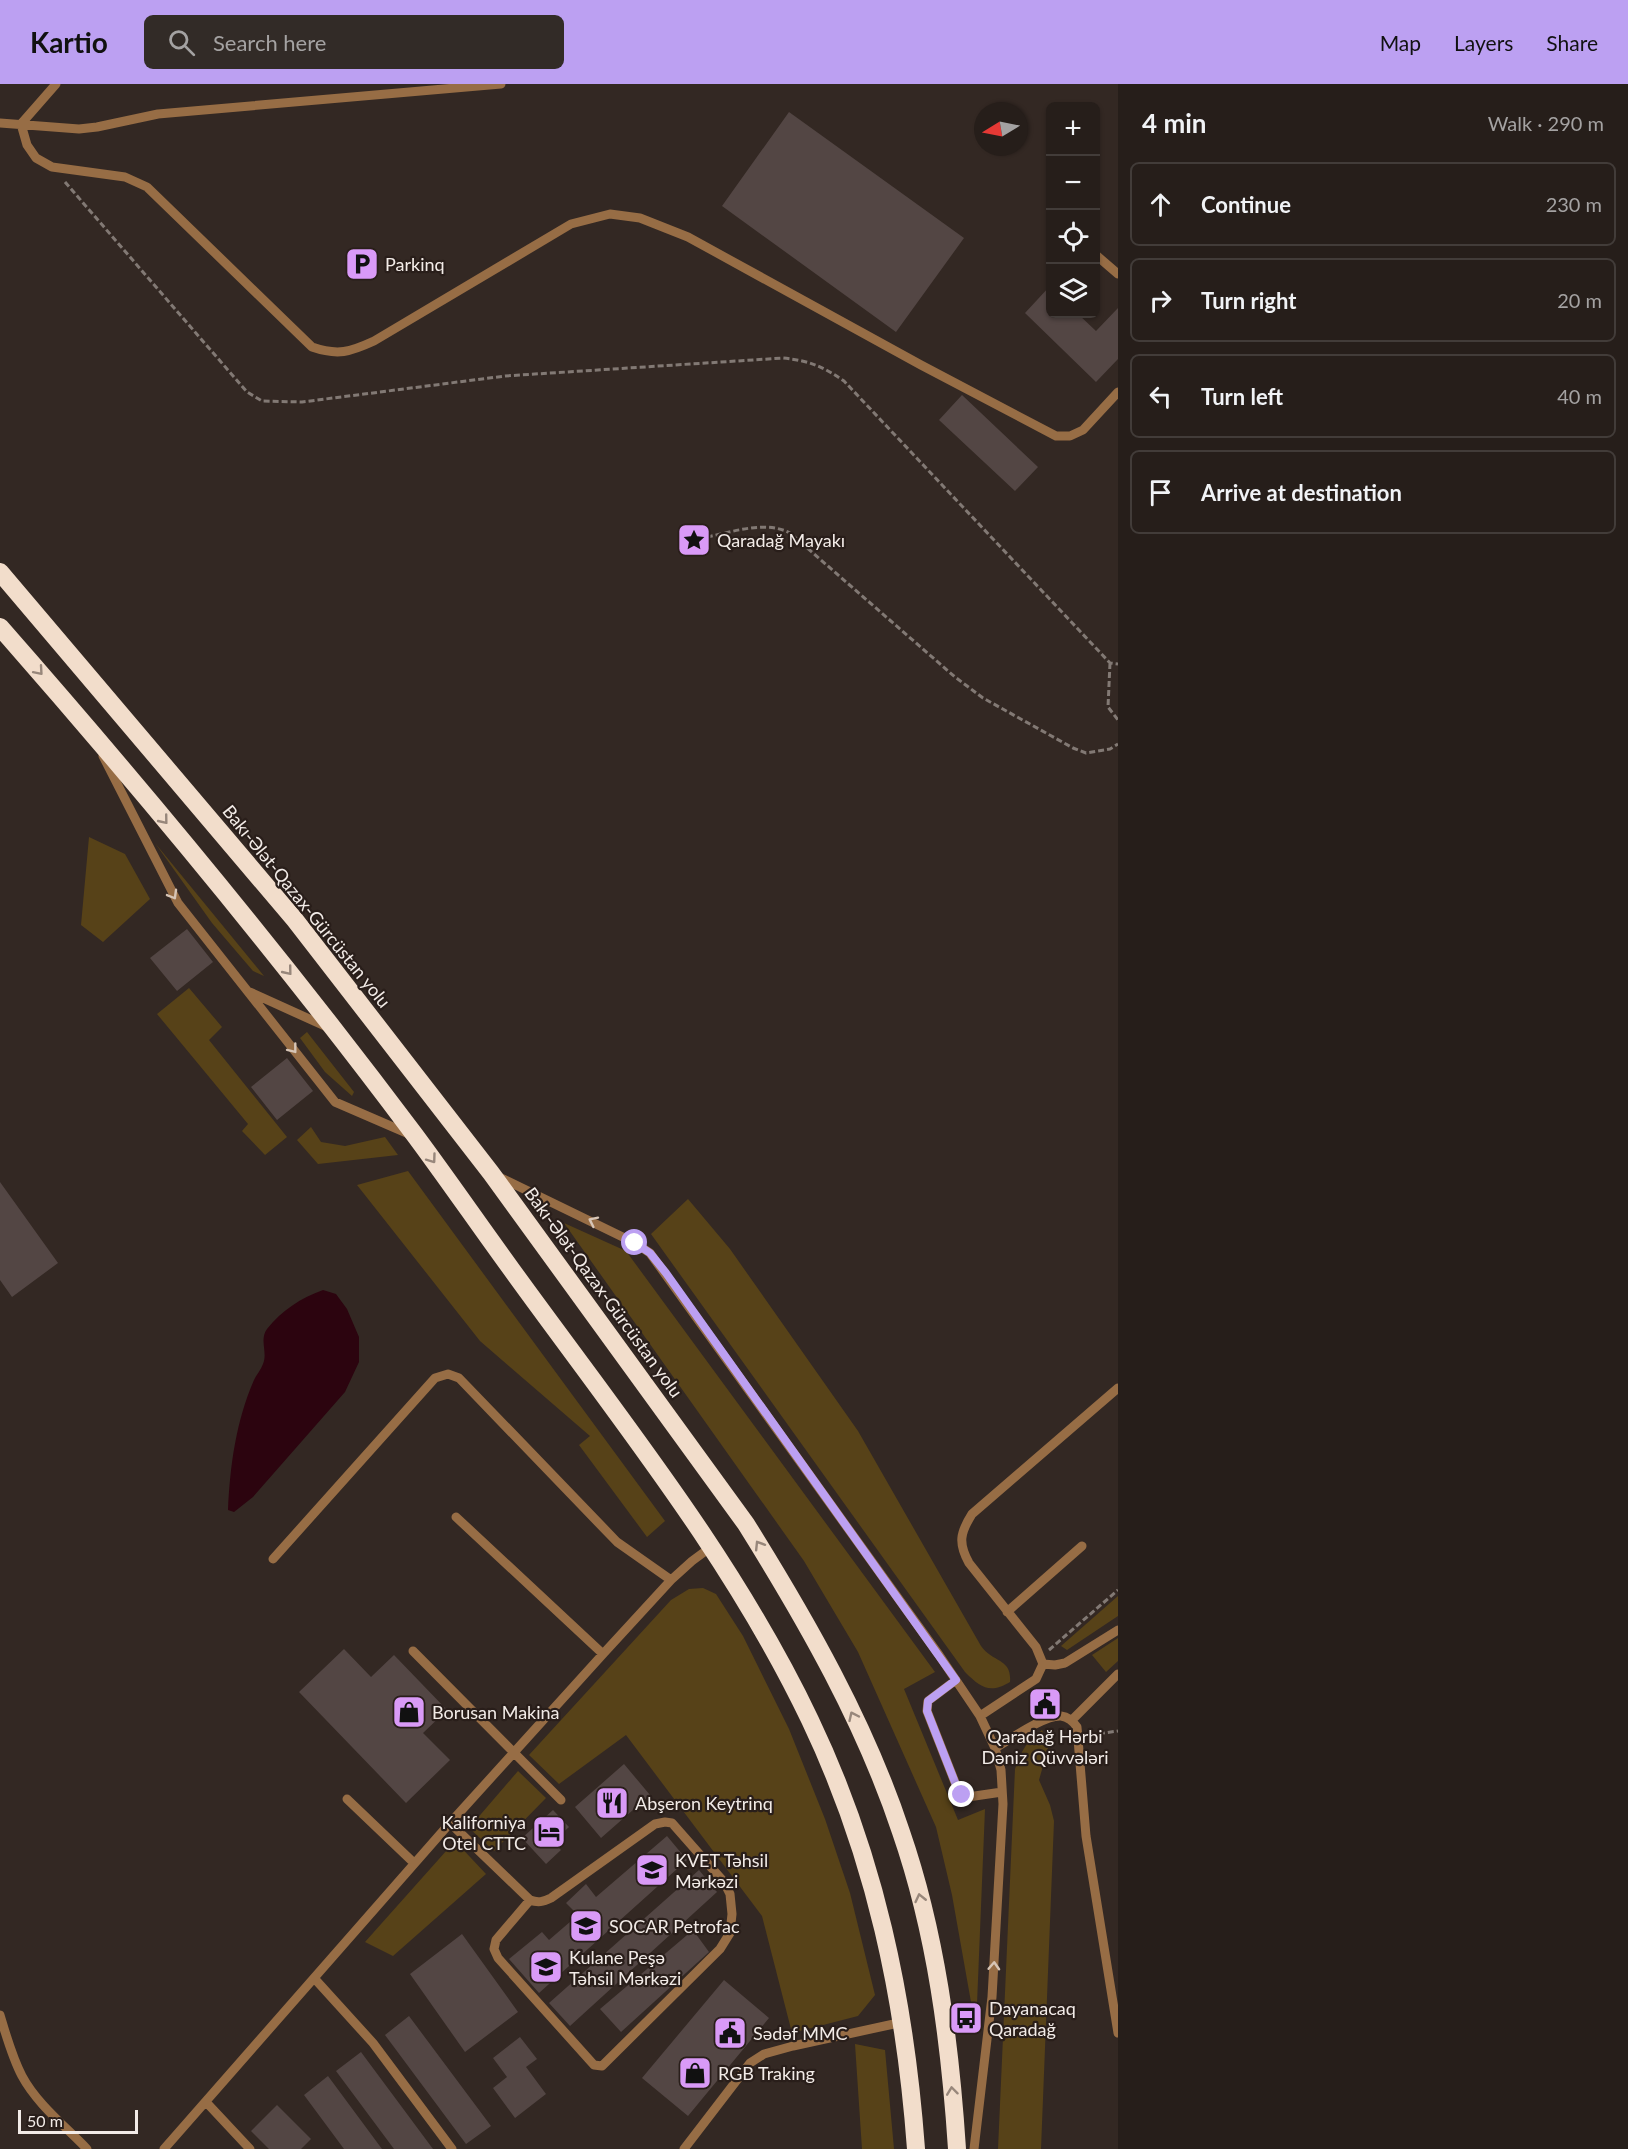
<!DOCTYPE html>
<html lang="en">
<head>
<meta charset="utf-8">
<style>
  :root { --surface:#261e1a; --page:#322b27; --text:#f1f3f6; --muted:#a4a2a2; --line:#423c39; --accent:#bca0f2 }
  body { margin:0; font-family:Lato,sans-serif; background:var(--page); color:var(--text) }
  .controls { position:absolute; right:18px; top:18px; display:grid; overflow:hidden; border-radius:9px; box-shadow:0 2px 4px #0004 }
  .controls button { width:54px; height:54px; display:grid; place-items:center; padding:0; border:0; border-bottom:2px solid var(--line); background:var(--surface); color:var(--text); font:30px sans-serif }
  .compass { position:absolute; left:974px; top:18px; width:54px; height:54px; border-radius:50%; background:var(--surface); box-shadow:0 2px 4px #0004; rotate:260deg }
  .scale { position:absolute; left:18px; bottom:15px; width:120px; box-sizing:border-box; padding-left:6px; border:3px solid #f2ebe7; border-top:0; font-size:16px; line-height:21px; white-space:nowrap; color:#f2ebe7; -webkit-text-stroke:4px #291e1a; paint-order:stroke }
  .stop { position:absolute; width:18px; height:18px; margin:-14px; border:4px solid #bca0f2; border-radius:50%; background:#fff }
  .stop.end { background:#bca0f2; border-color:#fff; box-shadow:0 2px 6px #0008 }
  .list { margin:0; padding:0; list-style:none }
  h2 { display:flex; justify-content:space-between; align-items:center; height:78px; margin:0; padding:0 24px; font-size:26px }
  h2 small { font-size:20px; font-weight:400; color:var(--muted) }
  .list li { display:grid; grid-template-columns:39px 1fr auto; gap:18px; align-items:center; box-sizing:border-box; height:84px; margin:0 12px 12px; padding:0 12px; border:2px solid var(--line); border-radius:9px }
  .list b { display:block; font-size:22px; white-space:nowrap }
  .list em { font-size:20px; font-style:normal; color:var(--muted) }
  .icon { flex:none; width:33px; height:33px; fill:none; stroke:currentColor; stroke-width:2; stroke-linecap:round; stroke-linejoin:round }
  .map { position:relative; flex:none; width:1118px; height:2065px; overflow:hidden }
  header { display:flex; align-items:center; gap:36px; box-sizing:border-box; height:84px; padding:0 30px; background:var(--accent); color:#111 }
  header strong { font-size:28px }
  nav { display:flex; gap:33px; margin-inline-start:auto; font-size:21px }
  .search { width:420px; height:54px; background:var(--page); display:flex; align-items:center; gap:15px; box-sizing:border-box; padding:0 21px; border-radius:9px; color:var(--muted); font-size:22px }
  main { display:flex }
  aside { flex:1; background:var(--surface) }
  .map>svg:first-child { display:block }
</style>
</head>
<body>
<header>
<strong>Kartio</strong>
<div class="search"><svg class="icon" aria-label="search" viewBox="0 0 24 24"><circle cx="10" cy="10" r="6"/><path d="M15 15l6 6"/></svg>Search here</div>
<nav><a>Map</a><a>Layers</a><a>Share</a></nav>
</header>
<main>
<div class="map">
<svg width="1118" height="2065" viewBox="0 0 1118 2065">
  <rect width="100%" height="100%" fill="#332823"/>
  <path fill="#574218" d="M89,753L125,770L150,815L103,858L81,841Z
    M155,759L264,892L253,887L212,839Z
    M189,904L222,943L209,956L287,1053L265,1071L242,1047L248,1040L157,930Z
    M307,948L354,1008L352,1012L325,988L300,954Z
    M311,1043L321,1058L345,1062L385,1053L398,1071L318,1080L297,1056Z
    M408,1087L665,1437L647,1453L579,1361L590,1352L480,1257L357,1101Z
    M688,1115L730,1165L858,1347L981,1562C993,1579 1012,1574 1010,1598C990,1610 981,1604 965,1588L651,1150Z
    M564,1139L626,1167L935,1588L904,1605L958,1736L985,1725L977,1920L971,1918L952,1811L936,1743L858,1568L804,1477Z
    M703,1504L716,1510L743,1552L789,1645L825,1735L850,1809L875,1911L858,1932L792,1949L762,1832L626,1651L559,1700L529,1671L671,1516L689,1505Z
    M1118,1512V1532L1067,1566L1061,1562Z
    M1118,1554V1577L1106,1588L1092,1571Z
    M1042,1646L1049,1661L1039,1696L1050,1721L1054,1737L1041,2065H998L1015,1685C1021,1667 1027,1657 1042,1646Z
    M518,1687L546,1714L494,1767L469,1744Z
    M455,1757L486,1790L393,1872L365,1858Z
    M855,1960L885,1966L894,2065H862Z"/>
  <path fill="#2c040f" d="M323,1206L336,1210L347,1225L359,1253V1278L345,1308L253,1413L234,1428L228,1426C230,1382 236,1337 254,1296C256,1291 261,1286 263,1280C268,1268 259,1256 267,1245C282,1226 301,1214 323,1206Z"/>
  <path fill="#534644" d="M789,28L964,154L896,248L722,122Z
    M1050,202V230H1078L1096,247L1118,224V275L1096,298L1025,229Z
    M962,311L1038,383L1015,407L939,336Z
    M696,448L702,457L694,464L687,455Z
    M187,845L213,878L177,907L150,874Z
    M287,974L313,1007L277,1036L251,1003Z
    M0,1098L58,1179L12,1213L0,1196Z
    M344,1565L371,1593L394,1571L447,1626L423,1649L450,1676L406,1719L299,1608Z
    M1049,1608L1057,1624L1042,1632L1034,1616Z
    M624,1680L650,1711L601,1754L575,1723Z
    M553,1726L569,1743L553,1758L561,1766L546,1780L522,1754Z
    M667,1752L687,1776L539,1909L509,1875L542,1848L549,1856L578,1831L566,1819L586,1800L596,1813Z
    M699,1786L717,1808L570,1942L549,1919Z
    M693,1846L709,1868L621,1948L600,1925Z
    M462,1850L518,1928L465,1968L410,1890Z
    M724,1896L769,1934L688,2032L642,1994Z
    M409,1932L491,2042L466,2060L385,1951Z
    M520,1953L537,1975L526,1983L546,2010L515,2034L493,2004L507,1993L493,1974Z
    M361,1968L433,2065H394L336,1987Z
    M328,1992L382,2065H344L304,2011Z
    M277,2021L311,2055L301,2065H269L251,2047Z"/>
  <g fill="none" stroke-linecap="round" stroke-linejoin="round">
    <path stroke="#827974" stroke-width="3" stroke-dasharray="6 3" stroke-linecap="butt" d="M65,98L247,308L262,317L302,318L505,292L783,274C810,277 822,282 844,297L1110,579L1118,580
      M707,453C733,448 765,436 790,449L955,593L983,614L1073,664L1086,669L1110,665L1118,660
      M1110,579L1108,623L1118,636
      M1049,1566L1118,1506
      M1090,1651L1118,1647"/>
    <path stroke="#976d45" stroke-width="9" d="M0,39L79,45L97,43L158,30L501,0
      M21,40L27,61L36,74L52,83L125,93L147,103L312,263C338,272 350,268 374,257L571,140L610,130L640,134L688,153L921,281L1056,352H1070L1083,346L1118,308
      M21,40L56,0
      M1096,171L1118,190
      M103,672L178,819L335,1018L409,1050
      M250,908L327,943
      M499,1093L635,1159L650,1169L939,1571L980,1632L995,1664L1001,1686L1003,1720L992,1913L974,2065
      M456,1433L603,1570
      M273,1475L435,1294L448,1290L459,1294L617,1458L671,1496
      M1007,1528L1082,1462
      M413,1567L561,1716
      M1043,1580L1055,1581L1065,1579L1118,1546
      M956,1596L928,1617L927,1627L958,1706L962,1711L968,1713L1002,1708
      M980,1632L1036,1595L1043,1580L1036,1563L969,1479C958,1459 960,1449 972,1430L1118,1304
      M1072,1636L1118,1590
      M995,1664C1011,1655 1044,1631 1061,1632C1069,1633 1073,1637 1077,1643L1086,1752L1118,1949
      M347,1715L414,1779
      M450,1739L530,1816C538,1819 543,1818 551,1814L655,1740L665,1738L672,1739L724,1798L730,1810L732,1830L730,1849L720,1865L602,1982L594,1981L498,1874L494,1865L496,1856L530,1816
      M314,1894L373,1959L452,2065
      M0,1931C6,1951 12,1973 22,1992C37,2020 65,2042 87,2065
      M206,2018L250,2065
      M164,2065L450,1739L603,1570L671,1496L692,1477L711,1463
      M684,2065L750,1979L764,1970L793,1962L903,1938"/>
    <path stroke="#f2ddcb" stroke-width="18" d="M0,488L295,836L491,1089L746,1440C806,1536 865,1639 901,1748C936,1849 950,1958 957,2065
      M0,543C144,707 283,875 414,1050C446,1093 477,1138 509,1182C615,1329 732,1472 810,1636C875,1772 905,1915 916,2065"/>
  </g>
  <defs><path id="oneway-chevron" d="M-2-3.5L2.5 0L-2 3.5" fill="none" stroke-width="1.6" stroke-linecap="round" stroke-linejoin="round" transform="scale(1.5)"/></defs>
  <g stroke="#98877b">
    <use href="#oneway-chevron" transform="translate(39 587) rotate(49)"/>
    <use href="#oneway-chevron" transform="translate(164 736) rotate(51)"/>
    <use href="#oneway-chevron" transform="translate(288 887) rotate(51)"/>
    <use href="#oneway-chevron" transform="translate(432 1075) rotate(54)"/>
    <use href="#oneway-chevron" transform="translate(759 1461) rotate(-122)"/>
    <use href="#oneway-chevron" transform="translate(853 1632) rotate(-115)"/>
    <use href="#oneway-chevron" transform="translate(920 1814) rotate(-103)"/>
    <use href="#oneway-chevron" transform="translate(952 2007) rotate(-97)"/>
  </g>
  <g stroke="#d7c5b6">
    <use href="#oneway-chevron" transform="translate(173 811) rotate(60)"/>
    <use href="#oneway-chevron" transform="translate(293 965) rotate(52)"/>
    <use href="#oneway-chevron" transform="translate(593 1137) rotate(-154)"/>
    <use href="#oneway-chevron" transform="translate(994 1882) rotate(-87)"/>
  </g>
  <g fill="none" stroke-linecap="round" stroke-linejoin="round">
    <path stroke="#bca0f2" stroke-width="8" d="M635,1159L650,1169L666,1189L956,1596L928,1617L927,1627L958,1706L962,1711"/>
  </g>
  <defs>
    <symbol id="parking-square" viewBox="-11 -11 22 22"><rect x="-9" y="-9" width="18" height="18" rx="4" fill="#d99af7" stroke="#291e1a"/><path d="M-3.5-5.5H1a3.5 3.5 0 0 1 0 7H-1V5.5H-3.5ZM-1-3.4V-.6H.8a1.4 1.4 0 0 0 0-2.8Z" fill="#111"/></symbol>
    <symbol id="sight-square" viewBox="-11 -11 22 22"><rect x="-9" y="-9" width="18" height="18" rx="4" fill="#d99af7" stroke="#291e1a"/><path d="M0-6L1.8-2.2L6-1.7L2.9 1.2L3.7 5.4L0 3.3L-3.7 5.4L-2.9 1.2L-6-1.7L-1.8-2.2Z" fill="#111"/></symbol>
    <symbol id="civic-square" viewBox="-11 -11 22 22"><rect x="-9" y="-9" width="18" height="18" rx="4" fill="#d99af7" stroke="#291e1a"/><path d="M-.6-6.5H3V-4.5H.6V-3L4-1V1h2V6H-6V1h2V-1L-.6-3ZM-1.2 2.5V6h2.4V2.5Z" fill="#111"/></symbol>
    <symbol id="shop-square" viewBox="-11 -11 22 22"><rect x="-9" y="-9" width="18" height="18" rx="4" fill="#d99af7" stroke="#291e1a"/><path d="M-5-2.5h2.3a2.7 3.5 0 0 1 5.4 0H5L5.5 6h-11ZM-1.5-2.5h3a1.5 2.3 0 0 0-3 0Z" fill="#111"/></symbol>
    <symbol id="restaurant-square" viewBox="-11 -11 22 22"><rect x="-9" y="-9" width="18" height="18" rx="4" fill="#d99af7" stroke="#291e1a"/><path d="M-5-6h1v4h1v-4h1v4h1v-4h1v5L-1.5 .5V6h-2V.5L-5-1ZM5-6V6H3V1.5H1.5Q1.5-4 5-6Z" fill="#111"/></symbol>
    <symbol id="hotel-square" viewBox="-11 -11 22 22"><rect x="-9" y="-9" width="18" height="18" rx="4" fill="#d99af7" stroke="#291e1a"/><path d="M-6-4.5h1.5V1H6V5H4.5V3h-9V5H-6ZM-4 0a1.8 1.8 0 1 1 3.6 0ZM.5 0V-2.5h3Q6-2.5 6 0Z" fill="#111"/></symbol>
    <symbol id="university-square" viewBox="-11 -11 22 22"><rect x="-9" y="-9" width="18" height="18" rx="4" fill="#d99af7" stroke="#291e1a"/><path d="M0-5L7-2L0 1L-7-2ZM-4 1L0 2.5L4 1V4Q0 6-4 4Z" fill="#111"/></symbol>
    <symbol id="bus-square" viewBox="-11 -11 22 22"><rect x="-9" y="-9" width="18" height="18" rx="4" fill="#d99af7" stroke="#291e1a"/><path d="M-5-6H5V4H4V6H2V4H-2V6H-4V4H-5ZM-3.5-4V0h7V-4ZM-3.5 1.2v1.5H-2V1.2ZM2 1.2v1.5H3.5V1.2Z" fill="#111"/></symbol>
  </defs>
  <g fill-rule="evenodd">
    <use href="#parking-square" x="343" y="161" width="38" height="38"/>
    <use href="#sight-square" x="675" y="437" width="38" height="38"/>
    <use href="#civic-square" x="1026" y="1601" width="38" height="38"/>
    <use href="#shop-square" x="390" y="1609" width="38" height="38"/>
    <use href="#restaurant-square" x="593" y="1700" width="38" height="38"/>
    <use href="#hotel-square" x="530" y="1729" width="38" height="38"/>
    <use href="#university-square" x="633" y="1767" width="38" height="38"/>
    <use href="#university-square" x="567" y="1823" width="38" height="38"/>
    <use href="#university-square" x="527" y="1864" width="38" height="38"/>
    <use href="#bus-square" x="947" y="1915" width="38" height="38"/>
    <use href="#civic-square" x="711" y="1930" width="38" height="38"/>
    <use href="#shop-square" x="676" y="1970" width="38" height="38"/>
  </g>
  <g text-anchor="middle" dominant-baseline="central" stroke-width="4.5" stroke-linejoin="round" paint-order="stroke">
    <g font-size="18" fill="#f2ebe7" stroke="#291e1a" text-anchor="start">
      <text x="385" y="180">Parkinq</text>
      <text x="717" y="456">Qaradağ Mayakı</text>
      <text x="432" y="1628">Borusan Makina</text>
      <text x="1045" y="1652" text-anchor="middle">Qaradağ Hərbi<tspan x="1045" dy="21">Dəniz Qüvvələri</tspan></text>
      <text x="635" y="1719">Abşeron Keytrinq</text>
      <text x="526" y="1738" text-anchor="end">Kaliforniya<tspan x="526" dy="21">Otel CTTC</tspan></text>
      <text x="675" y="1776">KVET Təhsil<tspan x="675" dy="21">Mərkəzi</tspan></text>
      <text x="609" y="1842">SOCAR Petrofac</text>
      <text x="569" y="1873">Kulane Peşə<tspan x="569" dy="21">Təhsil Mərkəzi</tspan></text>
      <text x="989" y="1924">Dayanacaq<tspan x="989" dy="21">Qaradağ</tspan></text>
      <text x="753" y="1949">Sədəf MMC</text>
      <text x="718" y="1989">RGB Traking</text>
    </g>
    <g font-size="18" fill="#f2ebe7" stroke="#291e1a">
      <text transform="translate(307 822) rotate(51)">Bakı-Ələt-Qazax-Gürcüstan yolu</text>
      <text transform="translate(604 1208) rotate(54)">Bakı-Ələt-Qazax-Gürcüstan yolu</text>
    </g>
  </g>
</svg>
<div class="controls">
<button>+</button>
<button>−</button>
<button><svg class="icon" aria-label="locate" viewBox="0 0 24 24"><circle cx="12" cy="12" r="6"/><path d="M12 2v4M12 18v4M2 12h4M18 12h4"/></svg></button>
<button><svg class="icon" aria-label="layers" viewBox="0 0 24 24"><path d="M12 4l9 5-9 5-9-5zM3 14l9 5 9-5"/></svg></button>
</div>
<svg class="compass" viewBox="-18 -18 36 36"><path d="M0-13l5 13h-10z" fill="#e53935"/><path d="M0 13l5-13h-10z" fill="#a4a2a2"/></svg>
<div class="scale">50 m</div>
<div class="stop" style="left:635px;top:1159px"></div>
<div class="stop end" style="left:962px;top:1711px"></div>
</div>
<aside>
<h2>4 min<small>Walk · 290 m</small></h2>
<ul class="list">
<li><svg class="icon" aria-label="ahead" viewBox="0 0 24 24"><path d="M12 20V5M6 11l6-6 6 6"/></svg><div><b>Continue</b></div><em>230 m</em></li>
<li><svg class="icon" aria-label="right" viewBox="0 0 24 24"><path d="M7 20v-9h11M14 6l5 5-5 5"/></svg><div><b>Turn right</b></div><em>20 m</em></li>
<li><svg class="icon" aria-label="left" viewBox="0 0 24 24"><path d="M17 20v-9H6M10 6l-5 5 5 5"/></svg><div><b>Turn left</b></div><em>40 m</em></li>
<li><svg class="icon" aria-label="arrive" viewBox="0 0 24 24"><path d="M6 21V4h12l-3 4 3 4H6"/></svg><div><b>Arrive at destination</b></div></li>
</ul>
</aside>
</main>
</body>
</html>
